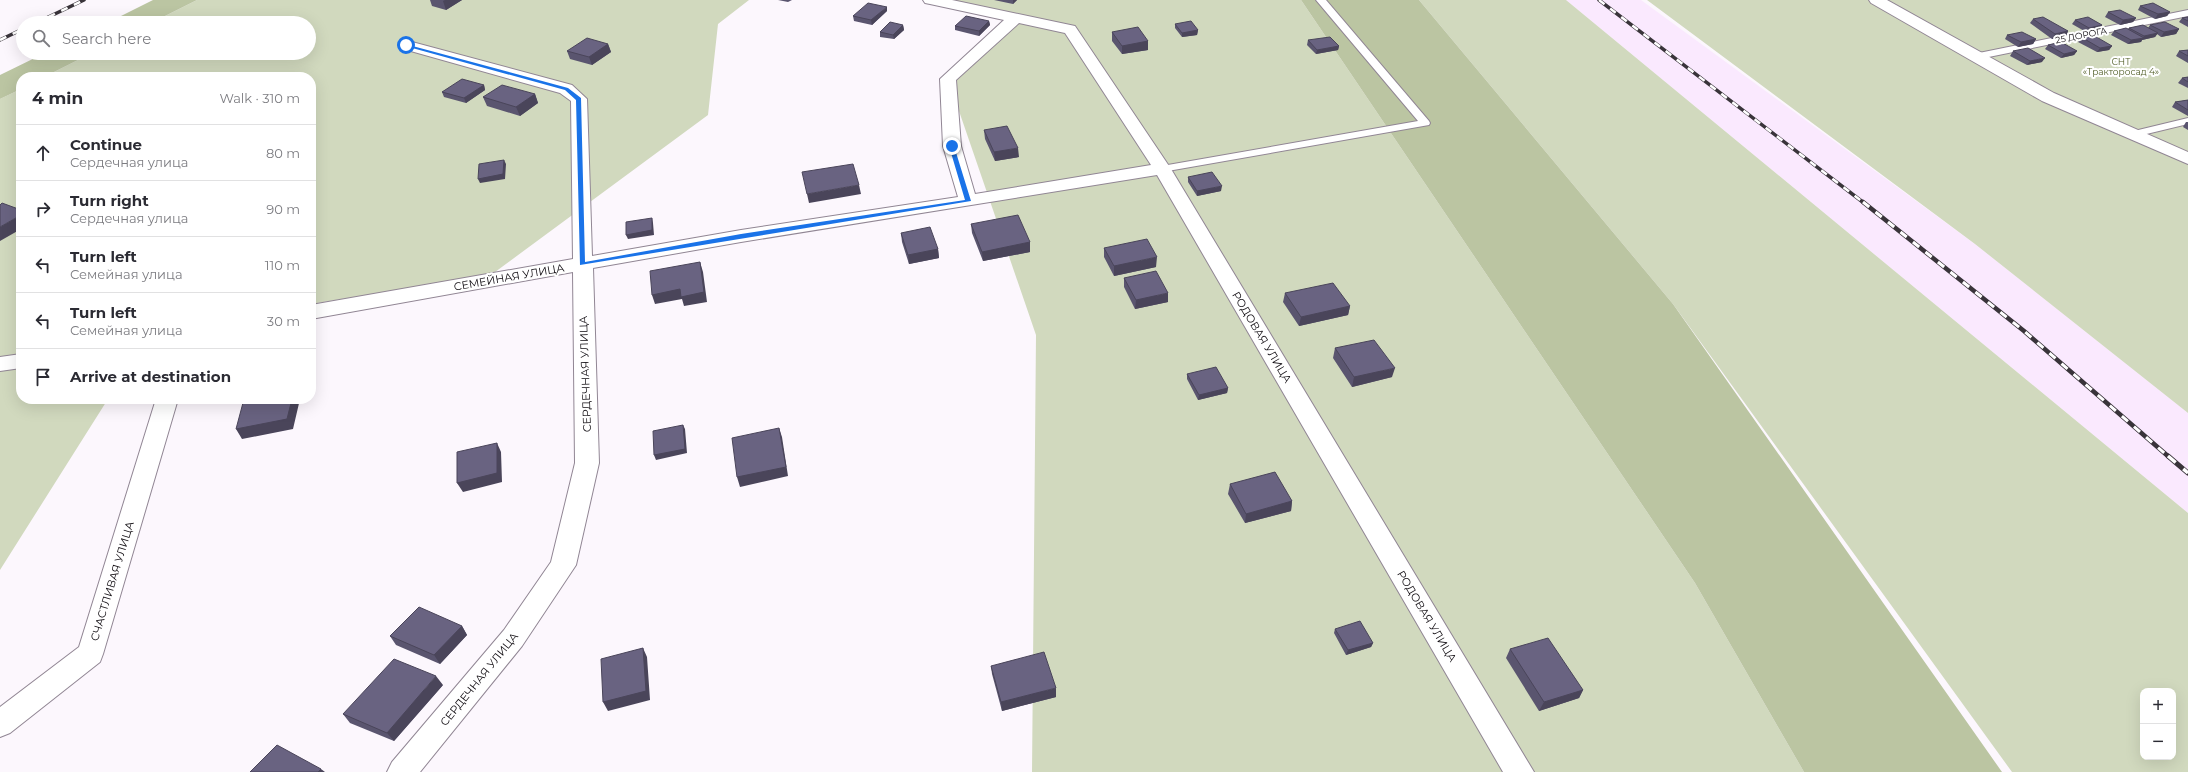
<!DOCTYPE html>
<html lang="en">
<head>
<meta charset="utf-8">
<style>
  :root { --surface:#fff; --page:#f2f2f3; --text:#2b2b33; --muted:#7c7c81; --line:#e1e1e2 }
  body { margin:0; font-family:Montserrat,sans-serif; background:var(--page); color:var(--text) }
  .controls { position:absolute; right:12px; bottom:12px; display:grid; overflow:hidden; border-radius:8px; box-shadow:0 4px 16px #0002 }
  .controls button { width:36px; height:36px; display:grid; place-items:center; padding:0; border:0; border-bottom:1px solid var(--line); background:var(--surface); color:var(--text); font:20px sans-serif }
  .stop { position:absolute; width:12px; height:12px; margin:-9px; border:3px solid #1a73e8; border-radius:50%; background:#fff }
  .stop.end { background:#1a73e8; border-color:#fff; box-shadow:0 1px 4px #0008 }
  .list { margin:0; padding:0; list-style:none }
  h2 { display:flex; justify-content:space-between; align-items:center; height:52px; margin:0; padding:0 16px; font-size:17px }
  h2 small { font-size:13px; font-weight:400; color:var(--muted) }
  .list li { display:grid; grid-template-columns:26px 1fr auto; gap:12px; align-items:center; box-sizing:border-box; height:56px; padding:0 16px; border-top:1px solid var(--line) }
  .list b { display:block; font-size:15px; white-space:nowrap }
  .list p { margin:0; font-size:13px; white-space:nowrap; color:var(--muted) }
  .list em { font-size:13px; font-style:normal; color:var(--muted) }
  .icon { flex:none; width:22px; height:22px; fill:none; stroke:currentColor; stroke-width:2; stroke-linecap:round; stroke-linejoin:round }
  .map { position:relative; flex:none; width:2188px; height:772px; overflow:hidden }
  .search { position:absolute; background:var(--surface); box-shadow:0 4px 16px #0002; left:16px; top:16px; width:300px; height:44px; display:flex; align-items:center; gap:10px; box-sizing:border-box; padding:0 14px; border-radius:22px; color:var(--muted); font-size:15px }
  .panel { position:absolute; background:var(--surface); box-shadow:0 4px 16px #0002; left:16px; top:72px; width:300px; height:332px; border-radius:16px }
  .map>svg:first-child { display:block }
</style>
</head>
<body>
<div class="map">
<svg width="2188" height="772" viewBox="0 0 2188 772">
  <rect width="100%" height="100%" fill="#fcf7fd"/>
  <path fill="#fae9fe" d="M1566,0H1641L1975,244L2188,413V513Z"/>
  <path fill="#d1d9be" fill-rule="evenodd" d="M197,0H749L718,24L708,115L491,275L311,304V77H44L92,53H309V23H151Z
    M953,0H1301L1695,583L1804,772H1032L1036,335L948,79L1017,16Z
    M1419,0H1566L2188,513V772H2012L1673,304ZM2143,691H2173V757H2143Z
    M1647,0H2188V413L1975,244Z
    M21,89V399H108L0,570V99Z"/>
  <path fill="#bbc5a2" d="M153,0H197L151,23H107Z
    M1301,0H1419L1673,304L2002,772H1804L1695,583Z
    M45,53H92L44,77H21V89L0,99V75Z"/>
  <g fill="none" stroke-linecap="round" stroke-linejoin="round">
    <defs>
      <path id="lane" d="M1316,0H1326L1429,121L1430,123L1429,125L1162,172L1158,171L1156,169L1158,167L1162,166L1418,121Z
        M2188,10V16L1974,60L1969,57L1974,54Z
        M2188,118V124L2134,137L2128,134L2130,132Z"/>
      <path id="street" d="M923,0H952L1075,26L1171,169L1534,772H1503L1157,175L741,242L593,268L599,463L576,565L522,646L420,772H387L392,762L504,630L551,562L575,463L573,272L311,319V305L573,259L571,101L560,93L400,48L398,45L400,42H412L572,85L587,99L592,256L741,230L958,197L943,146L940,79L1004,20L930,4L925,3ZM1019,23L1065,33L1151,165L975,194L961,146L956,80Z
        M1869,0H1887L2054,93L2188,152V164L2042,101L1871,3Z
        M21,354V368L0,371V357Z
        M156,399H178L103,654L100,662L10,733L0,737V707L79,647Z"/>
    </defs>
    <use href="#lane" stroke="#918694" stroke-width="2"/>
    <use href="#street" stroke="#918694" stroke-width="2"/>
    <use href="#lane" fill="#fff" fill-rule="evenodd"/>
    <use href="#street" fill="#fff" fill-rule="evenodd"/>
    <defs>
      <path id="rail-far2" d="M1599,0L1864,203
        M36,23L84,0
        M0,40L23,29"/>
      <path id="rail-far1" d="M1863,202L2024,331L2169,457"/>
      <path id="rail" d="M2168,456L2188,473"/>
    </defs>
    <use href="#rail-far2" stroke="#39343a" stroke-width="3.5"/>
    <use href="#rail-far1" stroke="#39343a" stroke-width="4.5"/>
    <use href="#rail" stroke="#39343a" stroke-width="5"/>
    <use href="#rail-far2" stroke="#fff" stroke-width="2.5" stroke-dasharray="7" stroke-linecap="butt"/>
    <use href="#rail-far1" stroke="#fff" stroke-width="3" stroke-dasharray="8" stroke-linecap="butt"/>
    <use href="#rail" stroke="#fff" stroke-width="3.5" stroke-dasharray="10" stroke-linecap="butt"/>
  </g>
  <path fill="#5a556f" d="M430,0H462L446,10L432,6Z
    M778,0H792L788,2Z
    M994,0H1017L1013,4Z
    M2140,6L2170,12L2167,16L2155,19L2138,10Z
    M887,11L872,25L854,21L853,16Z
    M2108,12L2136,18L2133,22L2120,25L2105,17Z
    M2188,17V27L2179,22L2182,18Z
    M2033,19L2068,31L2066,36L2052,39L2030,23Z
    M2075,20L2102,25L2099,30L2086,32L2072,24Z
    M989,21L990,25L979,36L955,30V26Z
    M1175,24L1198,30L1197,35L1182,37L1175,28Z
    M903,25L904,30L894,39L880,37V32Z
    M2150,25L2179,29L2176,34L2161,37L2157,34L2155,37L2142,40L2141,42L2128,44L2111,35L2114,31L2128,29L2129,28H2148Z
    M1112,32L1148,41V50L1122,54L1112,41Z
    M2007,35L2036,39L2033,44L2018,47L2005,39Z
    M2081,37L2112,46L2109,50L2097,52L2078,42Z
    M1308,40L1339,46L1338,50L1316,54L1307,45Z
    M608,44L611,52L592,65L570,59L567,51Z
    M2048,45L2077,51L2074,55L2061,58L2045,49Z
    M2188,50V63L2176,56L2179,51Z
    M2013,51L2042,62L2027,65L2010,56Z
    M280,53H301L293,58L281,54Z
    M2188,77V88L2178,83L2182,78Z
    M484,85L485,90L466,103L444,97L442,92Z
    M535,94L538,103L520,116L487,106L483,97Z
    M2188,100V116L2172,107L2175,102Z
    M2186,122H2188V130L2183,127Z
    M984,130L1019,157L995,161L985,139Z
    M1188,177L1221,191L1197,196L1188,182Z
    M971,224L1030,242V252L983,261L972,233Z
    M901,233L938,249L939,258L909,264L902,242Z
    M1104,248L1156,267L1114,276L1104,257Z
    M1124,278L1168,302L1135,309L1124,287Z
    M1285,293L1350,306L1348,315L1299,326L1283,302Z
    M1335,348L1392,377L1352,387L1333,358Z
    M1187,374L1228,388L1227,393L1198,400L1187,379Z
    M1230,484L1292,501L1291,511L1245,523L1228,494Z
    M462,626L467,635L440,664L396,645L390,636Z
    M1335,629L1373,643L1371,647L1346,655L1334,633Z
    M1510,649L1583,690L1579,698L1539,711L1506,658Z
    M991,666L1056,697L1002,711L992,674Z
    M443,685L394,741L350,723L343,714Z"/>
  <path fill="#4a455a" d="M445,0H462L446,10L443,1Z
    M1013,0H1017L1013,4Z
    M887,7V11L872,25L871,20Z
    M2170,12L2167,16L2155,19L2158,14Z
    M2136,18L2133,22L2120,25L2123,20Z
    M989,21L990,25L979,36V31Z
    M903,25L904,30L894,39L893,35Z
    M2102,25L2099,30L2086,32L2089,28Z
    M2179,29L2176,34L2161,37L2164,32Z
    M1198,30L1197,35L1182,37V33Z
    M2068,31L2066,36L2052,39L2055,34Z
    M2158,33L2155,37L2142,40L2141,42L2128,44L2131,40L2143,38L2144,36Z
    M2036,39L2033,44L2018,47L2021,42Z
    M1148,41V50L1122,54V46Z
    M310,42L312,47L309,49V43Z
    M608,44L611,52L592,65L589,57Z
    M1339,46L1338,50L1316,54L1317,50Z
    M2112,46L2109,50L2097,52L2100,48Z
    M2077,51L2074,55L2061,58L2064,54Z
    M291,53H301L293,58Z
    M2045,58L2042,62L2027,65L2030,61Z
    M484,85L485,90L466,103L464,98Z
    M535,94L538,103L520,116L516,107Z
    M1018,148L1019,157L995,161L994,152Z
    M504,160L506,164L505,179L480,183L478,179Z
    M859,185L861,194L809,203L807,194Z
    M1222,186L1221,191L1197,196V191Z
    M21,215V229L0,241V227Z
    M652,218L653,223L654,235L628,239L626,235Z
    M1030,242V252L983,261L982,252Z
    M938,249L939,258L909,264L908,255Z
    M1157,257L1156,267L1114,276V266Z
    M700,262L703,272L707,302L684,306L682,299L655,304L652,295Z
    M1168,293V302L1135,309L1136,300Z
    M1350,306L1348,315L1299,326L1301,317Z
    M1395,368L1392,377L1352,387L1354,377Z
    M1228,388L1227,393L1198,400L1199,395Z
    M292,399H300L293,429L242,439L236,429Z
    M683,425L685,429L687,453L656,460L654,455Z
    M779,428L782,437L788,476L740,487L737,477Z
    M497,443L501,452L502,482L463,492L457,483Z
    M1292,501L1291,511L1245,523L1246,514Z
    M462,626L467,635L440,664L434,655Z
    M1373,643L1371,647L1346,655L1348,650Z
    M643,648L647,657L650,700L608,711L603,702Z
    M436,676L443,685L394,741L387,733Z
    M1056,688V697L1002,711L1001,702Z
    M1583,690L1579,698L1539,711L1544,702Z
    M321,769L325,772H318Z"/>
  <path fill="#696381" stroke="#4a455a" d="M868,3L887,7L871,20L853,16Z
    M2153,3L2170,12L2158,14L2140,6Z
    M2120,10L2136,18L2123,20L2108,12Z
    M966,16L989,21L979,31L955,26Z
    M2043,17L2068,31L2055,34L2033,19Z
    M2088,17L2102,25L2089,28L2075,20Z
    M2188,17V21L2182,18Z
    M1191,21L1198,30L1182,33L1175,24Z
    M890,22L903,25L893,35L880,32Z
    M2165,22L2179,29L2164,32L2150,25Z
    M2143,25L2158,33L2144,36L2129,28Z
    M1138,27L1148,41L1122,46L1112,32Z
    M2126,28L2144,38L2131,40L2114,31Z
    M2022,32L2036,39L2021,42L2007,35Z
    M2093,35L2112,46L2100,48L2081,37Z
    M1330,37L1339,46L1317,50L1308,40Z
    M587,38L608,44L589,57L567,51Z
    M2061,42L2077,51L2064,54L2048,45Z
    M2028,48L2045,58L2030,61L2013,51Z
    M2188,50V56L2179,51Z
    M2188,77V82L2182,78Z
    M462,79L484,85L464,98L442,92Z
    M502,85L535,94L516,107L483,97Z
    M2188,100V110L2175,102Z
    M1007,126L1018,148L994,152L984,130Z
    M504,160L503,174L478,179L479,164Z
    M853,164L859,185L807,194L802,172Z
    M1212,172L1222,186L1197,191L1188,177Z
    M2,203L21,210V215L0,227V205Z
    M1018,215L1030,242L982,252L971,224Z
    M652,218V230L626,235V222Z
    M930,227L938,249L908,255L901,233Z
    M1147,239L1157,257L1114,266L1104,248Z
    M700,262L704,292L681,297L680,289L652,295L650,271Z
    M1156,271L1168,293L1136,300L1124,278Z
    M1333,283L1350,306L1301,317L1285,293Z
    M1374,340L1395,368L1354,377L1335,348Z
    M1216,367L1228,388L1199,395L1187,374Z
    M244,399H292L287,419L236,429Z
    M683,425L685,449L654,455L653,431Z
    M779,428L786,467L737,477L732,438Z
    M497,443V473L457,483V452Z
    M1275,472L1292,501L1246,514L1230,484Z
    M419,607L462,626L434,655L390,636Z
    M1360,621L1373,643L1348,650L1335,629Z
    M1548,638L1583,690L1544,702L1510,649Z
    M643,648L646,691L603,702L601,659Z
    M1044,652L1056,688L1001,702L991,666Z
    M394,659L436,676L387,733L343,714Z
    M277,745L321,769L318,772H250Z"/>
  <path fill="#1a73e8" d="M405,44L568,88L581,98L585,262L741,234L965,200L949,146L952,144L954,146L971,201L580,265L576,100L565,90L405,46Z"/>
  <g text-anchor="middle" dominant-baseline="central" stroke-width="4" stroke-linejoin="round" paint-order="stroke">
    <g font-size="9" fill="#0e0a0f" stroke="#fff">
      <text transform="translate(2081 35) rotate(-11)">25 ДОРОГА</text>
    </g>
    <g font-size="9" fill="#4f5c26" stroke="#fff">
      <text x="2121" y="61">СНТ<tspan x="2121" dy="10">«Тракторосад 4»</tspan></text>
    </g>
    <g font-size="11" fill="#0e0a0f" stroke="#fff">
      <text transform="translate(509 277) rotate(-10)">СЕМЕЙНАЯ УЛИЦА</text>
      <text transform="translate(1262 337) rotate(59)">РОДОВАЯ УЛИЦА</text>
      <text transform="translate(585 374) rotate(-92)">СЕРДЕЧНАЯ УЛИЦА</text>
      <text transform="translate(112 581) rotate(-73)">СЧАСТЛИВАЯ УЛИЦА</text>
      <text transform="translate(1427 616) rotate(59)">РОДОВАЯ УЛИЦА</text>
      <text transform="translate(479 679) rotate(-51)">СЕРДЕЧНАЯ УЛИЦА</text>
    </g>
  </g>
</svg>
<div class="controls">
<button>+</button>
<button>−</button>
</div>
<div class="stop" style="left:406px;top:45px"></div>
<div class="stop end" style="left:952px;top:146px"></div>
<div class="search"><svg class="icon" aria-label="search" viewBox="0 0 24 24"><circle cx="10" cy="10" r="6"/><path d="M15 15l6 6"/></svg>Search here</div>
<section class="panel">
<h2>4 min<small>Walk · 310 m</small></h2>
<ul class="list">
<li><svg class="icon" aria-label="ahead" viewBox="0 0 24 24"><path d="M12 20V5M6 11l6-6 6 6"/></svg><div><b>Continue</b><p>Сердечная улица</p></div><em>80 m</em></li>
<li><svg class="icon" aria-label="right" viewBox="0 0 24 24"><path d="M7 20v-9h11M14 6l5 5-5 5"/></svg><div><b>Turn right</b><p>Сердечная улица</p></div><em>90 m</em></li>
<li><svg class="icon" aria-label="left" viewBox="0 0 24 24"><path d="M17 20v-9H6M10 6l-5 5 5 5"/></svg><div><b>Turn left</b><p>Семейная улица</p></div><em>110 m</em></li>
<li><svg class="icon" aria-label="left" viewBox="0 0 24 24"><path d="M17 20v-9H6M10 6l-5 5 5 5"/></svg><div><b>Turn left</b><p>Семейная улица</p></div><em>30 m</em></li>
<li><svg class="icon" aria-label="arrive" viewBox="0 0 24 24"><path d="M6 21V4h12l-3 4 3 4H6"/></svg><div><b>Arrive at destination</b></div></li>
</ul>
</section>
</div>
</body>
</html>
